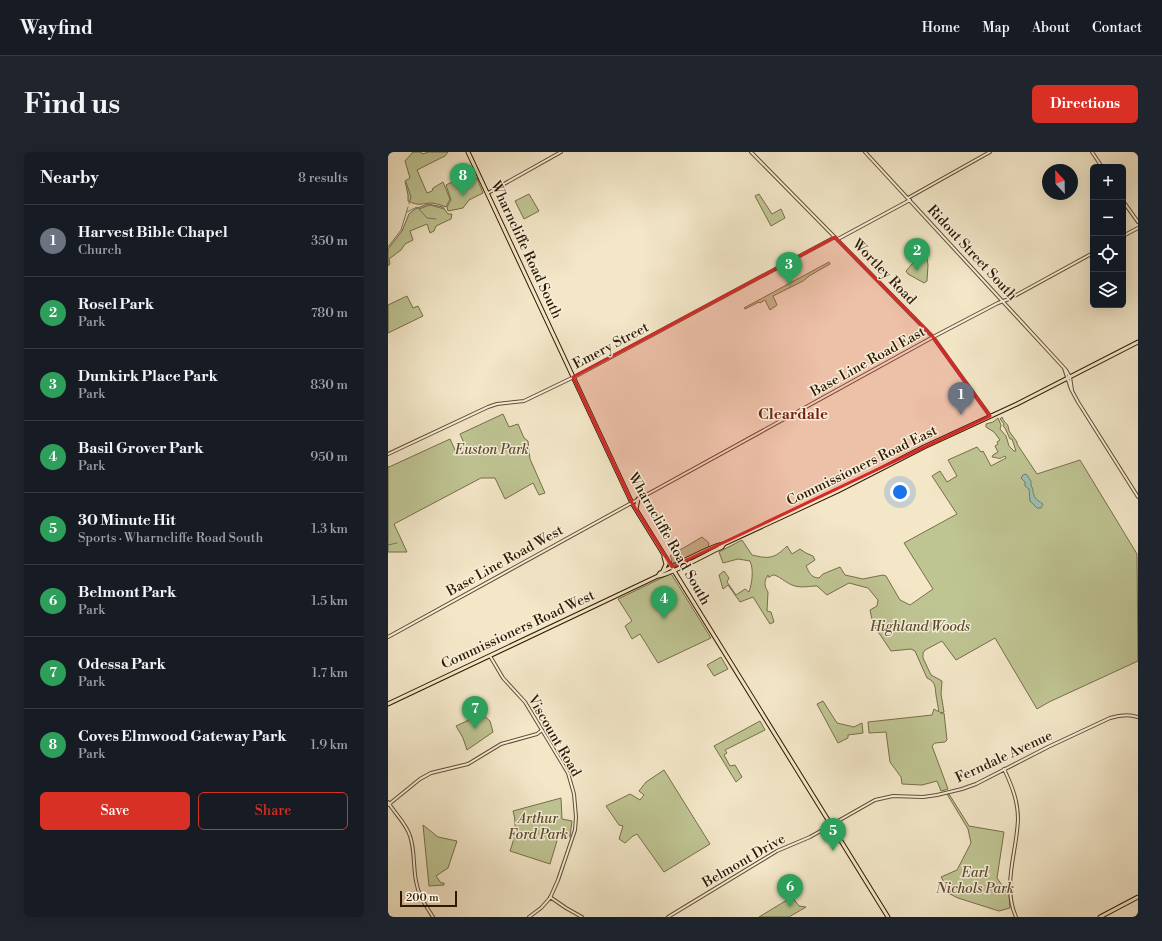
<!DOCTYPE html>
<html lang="en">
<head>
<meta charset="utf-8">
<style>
  :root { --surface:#171b24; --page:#20242c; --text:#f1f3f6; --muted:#9ea1a6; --line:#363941; --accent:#d93025 }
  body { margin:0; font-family:"Libre Bodoni",serif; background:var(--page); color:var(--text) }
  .controls { position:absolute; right:12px; top:12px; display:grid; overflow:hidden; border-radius:6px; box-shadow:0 4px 16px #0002 }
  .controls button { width:36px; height:36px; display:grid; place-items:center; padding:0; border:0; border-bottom:1px solid var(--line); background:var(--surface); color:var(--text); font:20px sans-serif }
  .compass { position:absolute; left:654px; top:12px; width:36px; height:36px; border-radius:50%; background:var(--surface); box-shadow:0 4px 16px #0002; rotate:338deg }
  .scale { position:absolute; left:12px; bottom:10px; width:57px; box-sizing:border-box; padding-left:4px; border:2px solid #301900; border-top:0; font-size:11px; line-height:14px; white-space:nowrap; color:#301900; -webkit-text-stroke:3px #f7efdb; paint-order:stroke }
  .you { position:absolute; left:512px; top:340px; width:14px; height:14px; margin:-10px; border:3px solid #fff; border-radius:50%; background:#1a73e8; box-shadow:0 0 0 6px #1a73e833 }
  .badge { display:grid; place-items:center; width:26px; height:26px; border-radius:50%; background:var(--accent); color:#fff; font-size:13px; font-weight:700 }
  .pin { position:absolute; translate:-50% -33px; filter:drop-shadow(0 1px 2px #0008) }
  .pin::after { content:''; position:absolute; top:21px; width:14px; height:12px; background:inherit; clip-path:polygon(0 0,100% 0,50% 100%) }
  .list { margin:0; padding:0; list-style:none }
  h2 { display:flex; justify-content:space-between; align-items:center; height:52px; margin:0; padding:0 16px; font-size:17px }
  h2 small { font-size:13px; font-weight:400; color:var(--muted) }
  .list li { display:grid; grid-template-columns:26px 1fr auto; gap:12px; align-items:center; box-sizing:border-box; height:72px; padding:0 16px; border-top:1px solid var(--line) }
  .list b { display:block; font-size:15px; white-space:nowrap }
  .list p { margin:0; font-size:13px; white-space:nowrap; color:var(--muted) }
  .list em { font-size:13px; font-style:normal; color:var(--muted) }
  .actions { display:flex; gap:8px; padding:12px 16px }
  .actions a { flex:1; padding:9px 0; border:1px solid var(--accent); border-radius:6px; text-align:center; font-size:14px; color:var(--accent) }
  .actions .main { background:var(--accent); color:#fff }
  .icon { flex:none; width:22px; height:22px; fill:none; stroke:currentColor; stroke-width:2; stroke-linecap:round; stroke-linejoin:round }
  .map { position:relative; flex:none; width:750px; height:765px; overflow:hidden; border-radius:6px }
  header { display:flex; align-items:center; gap:24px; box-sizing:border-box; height:56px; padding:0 20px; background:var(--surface); border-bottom:1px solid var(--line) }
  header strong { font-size:19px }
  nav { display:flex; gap:22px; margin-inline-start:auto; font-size:14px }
  .intro { display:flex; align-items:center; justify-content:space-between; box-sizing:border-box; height:96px; padding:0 24px }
  h1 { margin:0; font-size:28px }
  .button { padding:10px 18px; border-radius:6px; background:var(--accent); color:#fff; font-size:14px; font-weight:700 }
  main { display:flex; gap:24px; padding:0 24px }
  aside { flex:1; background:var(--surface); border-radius:6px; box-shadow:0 4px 16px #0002 }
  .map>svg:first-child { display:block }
</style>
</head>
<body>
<header>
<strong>Wayfind</strong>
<nav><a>Home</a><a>Map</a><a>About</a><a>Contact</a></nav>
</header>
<div class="intro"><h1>Find us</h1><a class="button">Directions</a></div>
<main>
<aside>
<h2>Nearby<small>8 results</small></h2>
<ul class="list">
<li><span class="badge" style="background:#6b7280">1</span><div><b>Harvest Bible Chapel</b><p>Church</p></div><em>350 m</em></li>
<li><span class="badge" style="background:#2e9e5b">2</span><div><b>Rosel Park</b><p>Park</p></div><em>780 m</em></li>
<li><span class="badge" style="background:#2e9e5b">3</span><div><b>Dunkirk Place Park</b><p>Park</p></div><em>830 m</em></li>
<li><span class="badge" style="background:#2e9e5b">4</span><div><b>Basil Grover Park</b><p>Park</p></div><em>950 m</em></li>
<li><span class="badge" style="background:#2e9e5b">5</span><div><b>30 Minute Hit</b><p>Sports · Wharncliffe Road South</p></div><em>1.3 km</em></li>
<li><span class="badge" style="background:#2e9e5b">6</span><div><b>Belmont Park</b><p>Park</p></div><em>1.5 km</em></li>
<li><span class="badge" style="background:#2e9e5b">7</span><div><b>Odessa Park</b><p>Park</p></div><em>1.7 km</em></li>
<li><span class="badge" style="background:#2e9e5b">8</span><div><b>Coves Elmwood Gateway Park</b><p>Park</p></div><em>1.9 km</em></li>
</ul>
<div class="actions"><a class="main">Save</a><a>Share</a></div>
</aside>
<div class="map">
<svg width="750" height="765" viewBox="0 0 750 765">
  <rect width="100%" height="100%" fill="#f3e7c8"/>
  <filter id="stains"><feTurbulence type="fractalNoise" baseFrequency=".005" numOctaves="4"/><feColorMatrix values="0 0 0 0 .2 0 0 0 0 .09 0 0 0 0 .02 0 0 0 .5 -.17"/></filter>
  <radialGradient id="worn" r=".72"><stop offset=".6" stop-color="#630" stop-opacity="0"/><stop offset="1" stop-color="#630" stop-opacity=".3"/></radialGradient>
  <path fill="#bfc493" stroke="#786e4a" d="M25,0H33L34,2L41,0H60L57,4L29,18L39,41L44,39L45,36L55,30L62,47L58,55C53,53 47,51 42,51C32,52 30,54 20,49V43L17,29L22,26L17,9Z
    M77,24L80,30L89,26L95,41L81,48L75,56L60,59L59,55L63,48L58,33Z
    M141,42L151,59L136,67L127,49Z
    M371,42L384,62L393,57L397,66L383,74L367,44Z
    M40,52L55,55L60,62H64L63,67L48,74L46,79L42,81L39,72L22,79L25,88L17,92L13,98L1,107L2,112L0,114V97L14,79L21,62L27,57Z
    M536,105L539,106L540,113L539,129L536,131L520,122L518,119L525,111Z
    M441,110L442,112L421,124L415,129L385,144L389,153L382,158L377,148L372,151L371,150L357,157L356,156Z
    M19,144L25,156L30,154L35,164L0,181V153Z
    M115,262L121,275L130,272L136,286L140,289L142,307L157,341L151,343L145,331L117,347L107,326H93L6,372L19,400H0V314L1,315L62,287L68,300L73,299L70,293L76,291L72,282Z
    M614,265C617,273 620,269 621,279L629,290V292L649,322L692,308L749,402L750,509L661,550L649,557L607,486L568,508L554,489L537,498L535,501V506L543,523L554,529L553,542L556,560L552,561H556L559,588L557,590L547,591L544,594L560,637L553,639L549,629L534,633L514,632L513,625L502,610L498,580L481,581L480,570L544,563L546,557L551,560C550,555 549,549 548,543C547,535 548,530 539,526L527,499L523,497L503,499L485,472L482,458L489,454L490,448L480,436L461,431L439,443L429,434C421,434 415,436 407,434C398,432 390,422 384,423L382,425H380V423C376,429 376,434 380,440L379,459L383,460L386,470L382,472L365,445L352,450L340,433L335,437L331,423L336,419L341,426L339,430L348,443L357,437L361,440C364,431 366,418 362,409L350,407L335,411L331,400L354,388L364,403C381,407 386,407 399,394L404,402L412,397L418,401L425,404L427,408L418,414C421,420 423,426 431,426L435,422L452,415L457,423L475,427L495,423L498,424L512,448L522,453L545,437L516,391L569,362L544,324L552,319L559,330L569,324L560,308L589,295L593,300L595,299L603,314L618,306L617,304C610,308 612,306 604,305L605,303L610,300L607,294L610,292L609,290L612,288L606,280L598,275V272L605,270L610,266L613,273L612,277L618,284L621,294L626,299H628L624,287H622L617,276L615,274L616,272L612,267Z
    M314,385L321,391L320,396L288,411H283L284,408L282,404Z
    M282,422L284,423L323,486L270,511L252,482L244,487L237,474L244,469L230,447Z
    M333,505L340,517L326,524L319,513Z
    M435,549L449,571L466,575L474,571L475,581L460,583V586L450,591L429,552Z
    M94,562L102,569L105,580L79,598L75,586L68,574Z
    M372,569L377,578L337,598L339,601L336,603L342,614L347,613L354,625L348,630L326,594Z
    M276,618L322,692L276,720L249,682L245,684L237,691L231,687L235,674L231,673L218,654L242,642L252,648L256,643L251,639L258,630Z
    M559,642H561L581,674L616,680L609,726L621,743L622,756L611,759L570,746L562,742V740L553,725L569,718L583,691L580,677Z
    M173,646L174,667L184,669L182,685L171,682L162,712L122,699C127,685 129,673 125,659Z
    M35,673L50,685L69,689L60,716L48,724L53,731H56V733L41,734Z
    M404,745L411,754L418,755L401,765H371Z"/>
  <path fill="#9bc0b4" stroke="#707d6c" d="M638,322L643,329V334C646,337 644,339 646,343C647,347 652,350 655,352L653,356H649L642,349L641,337L637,334V330L633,326L635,323Z"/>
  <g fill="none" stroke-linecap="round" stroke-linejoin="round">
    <path stroke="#707d6c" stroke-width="1" d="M18,30L23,45L21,52
      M31,57L39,66L48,67
      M19,60L29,55L31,57L42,53L56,57
      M0,95L13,78L20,55
      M0,393L9,391"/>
    <defs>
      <path id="minor" d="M363,0L545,185L602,264
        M477,0L678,218L682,225L684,238
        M704,0L714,15
        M100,41L173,0
        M520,46L602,0
        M735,49L750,70
        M735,84L750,76
        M450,87L522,48
        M676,216L683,237L690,250L750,345
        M0,302L100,255L109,252L136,249L188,224L447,85
        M0,485L547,184L610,151L621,147L705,101
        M102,504L115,526L137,550L180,621L186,642L188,665L187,678L170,728L162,746L153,756L141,765
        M616,617C624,634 630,649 630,667C629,700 614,733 628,765
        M0,650C7,662 18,671 22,684C27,698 25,714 28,729C30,743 38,754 45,765
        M0,653L32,627L43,621L80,612L113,592L149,582L154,578
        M162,745L178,756L194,765
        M280,765L389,699L422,685L487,648L505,644L535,645L549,643L574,637L588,632L660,595L722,566C732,563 740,562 750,565"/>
      <path id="major" d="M80,0L244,351L500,765
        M248,357L250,347
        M275,419L278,412L276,405
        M270,424L272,421C282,416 328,391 336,392
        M0,552L270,424C280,424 322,400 334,395L336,392L450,339L536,295L629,252L750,190
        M712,765L750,745"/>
    </defs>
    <use href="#minor" stroke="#614c32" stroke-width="4"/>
    <use href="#major" stroke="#301900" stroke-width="5"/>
    <use href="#minor" stroke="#f7efdb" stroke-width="2"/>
    <use href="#major" stroke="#f3e7c8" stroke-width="3"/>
  </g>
  <path fill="#d62828" fill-opacity="0.2" stroke="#d62828" stroke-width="3" stroke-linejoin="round" d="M447,85L545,185L602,264L284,415L244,351L185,225Z"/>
  <g text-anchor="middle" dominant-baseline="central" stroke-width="3" stroke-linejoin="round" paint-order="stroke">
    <g font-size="14" fill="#301900" stroke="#f7efdb">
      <text transform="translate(138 98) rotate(65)">Wharncliffe Road South</text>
      <text transform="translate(584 101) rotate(47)">Ridout Street South</text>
      <text transform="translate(496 120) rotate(46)">Wortley Road</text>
      <text transform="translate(223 194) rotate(-28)">Emery Street</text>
      <text transform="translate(480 210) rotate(-29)">Base Line Road East</text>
      <text transform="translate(474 314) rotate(-26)">Commissioners Road East</text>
      <text transform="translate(281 387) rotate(60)">Wharncliffe Road South</text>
      <text transform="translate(117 409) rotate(-29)">Base Line Road West</text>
      <text transform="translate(130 478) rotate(-25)">Commissioners Road West</text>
      <text transform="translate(166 584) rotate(60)">Viscount Road</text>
      <text transform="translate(616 605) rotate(-25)">Ferndale Avenue</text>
      <text transform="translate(356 709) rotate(-30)">Belmont Drive</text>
    </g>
    <g font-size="14" font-style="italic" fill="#5b4c2c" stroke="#f7efdb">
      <text x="104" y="298">Euston Park</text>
      <text x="532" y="475">Highland Woods</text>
      <text x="150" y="667">Arthur<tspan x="150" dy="16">Ford Park</tspan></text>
      <text x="587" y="721">Earl<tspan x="587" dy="16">Nichols Park</tspan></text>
    </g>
    <g font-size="15" font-weight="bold" fill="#7a1f14" stroke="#f7efdb">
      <text x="405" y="262">Cleardale</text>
    </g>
  </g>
  <rect width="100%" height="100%" filter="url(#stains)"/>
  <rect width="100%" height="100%" fill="url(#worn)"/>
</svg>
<div class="controls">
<button>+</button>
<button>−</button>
<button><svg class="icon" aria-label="locate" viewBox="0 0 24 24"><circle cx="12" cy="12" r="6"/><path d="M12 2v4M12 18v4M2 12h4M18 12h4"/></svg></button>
<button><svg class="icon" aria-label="layers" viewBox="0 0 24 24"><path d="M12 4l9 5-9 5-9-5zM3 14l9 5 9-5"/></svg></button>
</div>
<svg class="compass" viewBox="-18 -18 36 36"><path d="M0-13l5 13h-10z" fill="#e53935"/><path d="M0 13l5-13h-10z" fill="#9ea1a6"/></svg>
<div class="scale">200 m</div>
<div class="you"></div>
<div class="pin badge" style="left:573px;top:263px;background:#6b7280">1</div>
<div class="pin badge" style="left:529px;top:119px;background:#2e9e5b">2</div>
<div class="pin badge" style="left:401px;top:133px;background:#2e9e5b">3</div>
<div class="pin badge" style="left:276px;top:467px;background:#2e9e5b">4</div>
<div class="pin badge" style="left:445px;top:699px;background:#2e9e5b">5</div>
<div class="pin badge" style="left:402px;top:755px;background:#2e9e5b">6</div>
<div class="pin badge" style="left:87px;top:577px;background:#2e9e5b">7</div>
<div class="pin badge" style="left:75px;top:44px;background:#2e9e5b">8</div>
</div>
</main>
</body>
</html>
